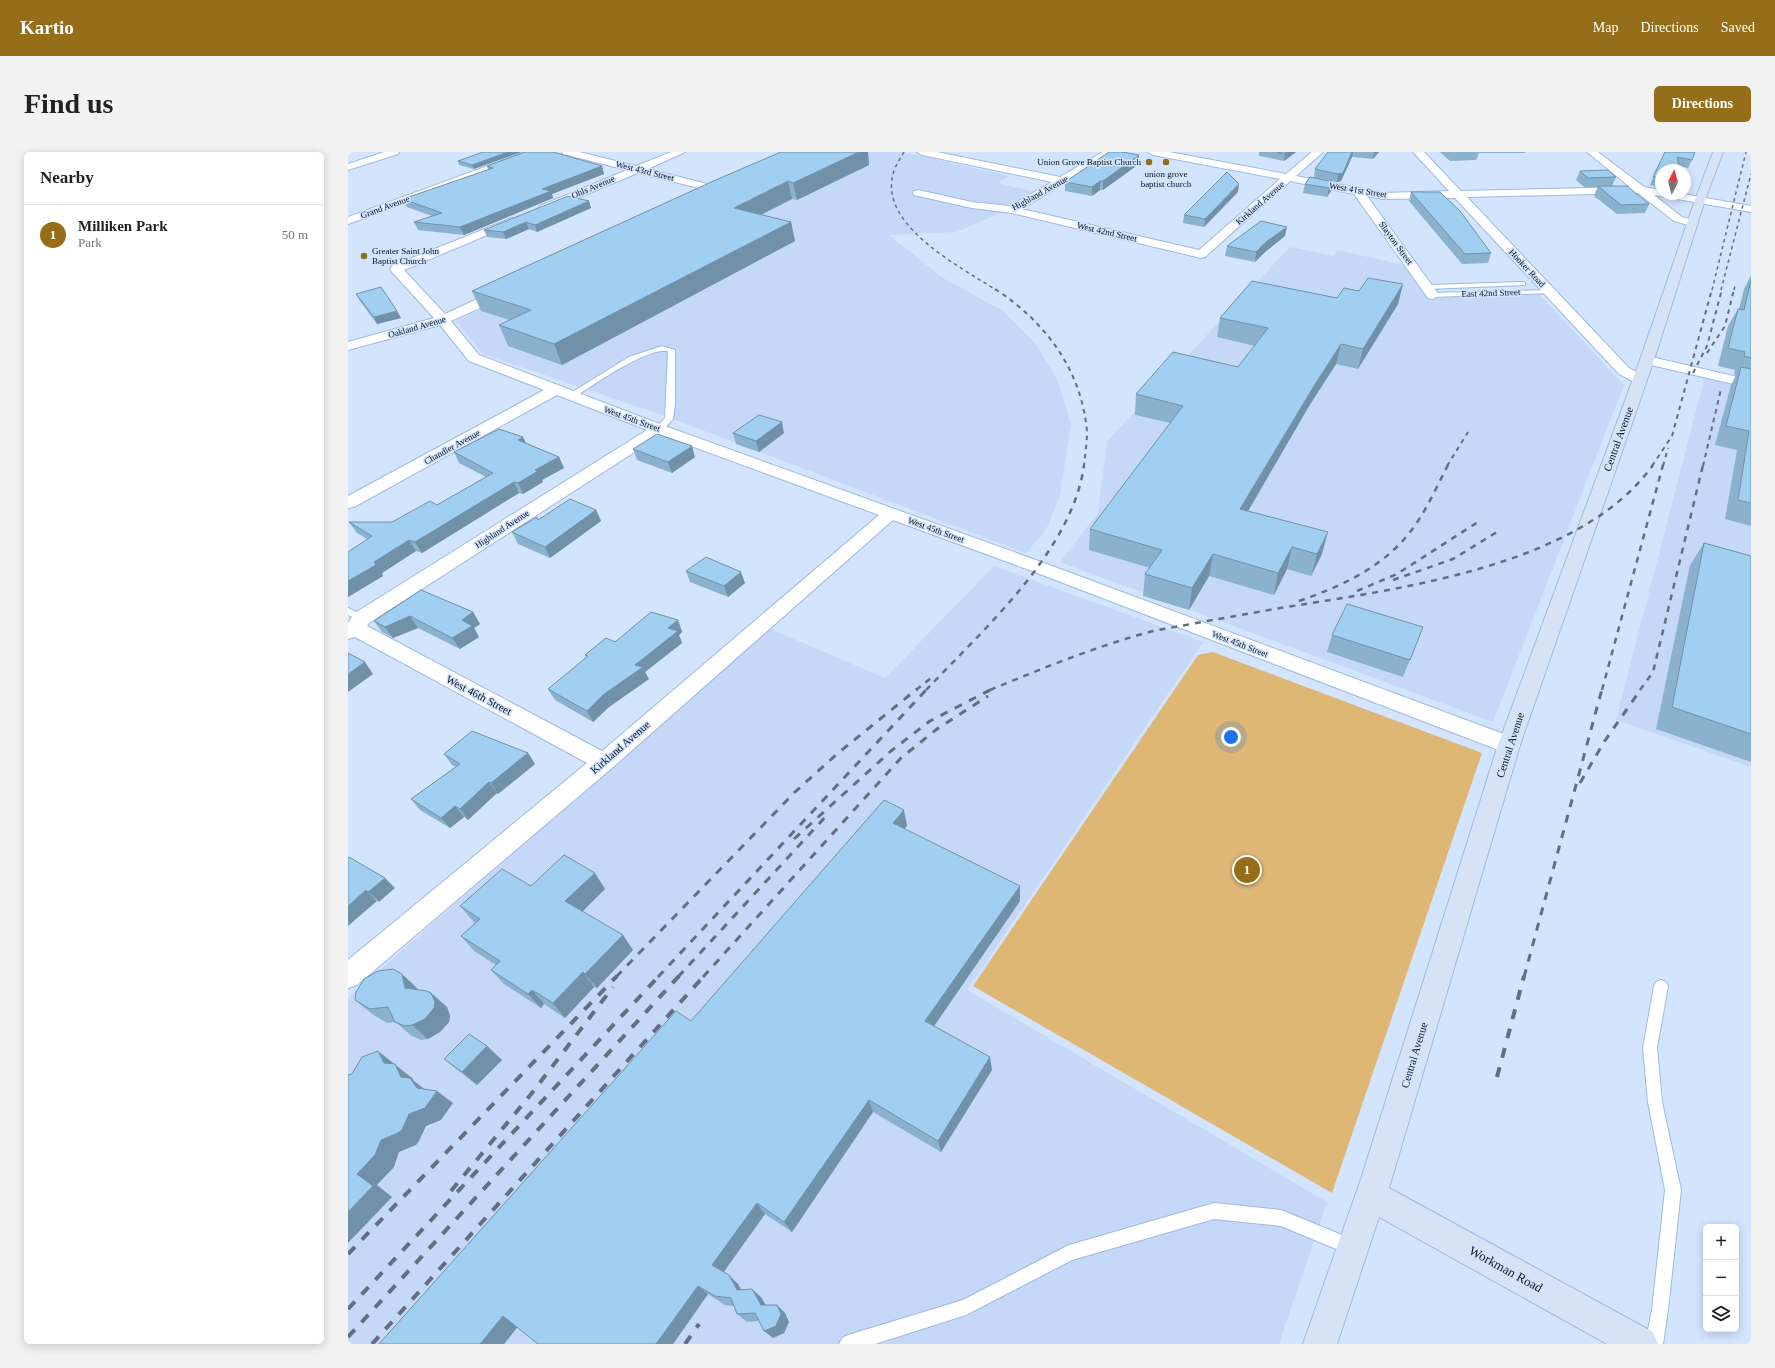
<!DOCTYPE html>
<html lang="en">
<head>
<meta charset="utf-8">
<style>
  :root { --surface:#fff; --page:#f2f2f2; --text:#222; --muted:#767676; --line:#e0e0e0; --accent:#966d18 }
  body { margin:0; font-family:Georgia,serif; background:var(--page); color:var(--text) }
  .controls { position:absolute; right:12px; bottom:12px; display:grid; overflow:hidden; border-radius:6px; box-shadow:0 2px 10px #0003 }
  .controls button { width:36px; height:36px; display:grid; place-items:center; padding:0; border:0; border-bottom:1px solid var(--line); background:var(--surface); color:var(--text); font:20px sans-serif }
  .compass { position:absolute; left:1307px; top:12px; width:36px; height:36px; border-radius:50%; background:var(--surface); box-shadow:0 2px 10px #0003; rotate:6deg }
  .you { position:absolute; left:883px; top:585px; width:14px; height:14px; margin:-10px; border:3px solid #fff; border-radius:50%; background:#1a73e8; box-shadow:0 0 0 6px #1a73e833 }
  .badge { display:grid; place-items:center; width:26px; height:26px; border-radius:50%; background:var(--accent); color:#fff; font-size:13px; font-weight:700 }
  .pin { position:absolute; translate:-50% -50%; border:2px solid #fff; box-shadow:0 1px 4px #0006 }
  .list { margin:0; padding:0; list-style:none }
  h2 { display:flex; justify-content:space-between; align-items:center; height:52px; margin:0; padding:0 16px; font-size:17px }
  h2 small { font-size:13px; font-weight:400; color:var(--muted) }
  .list li { display:grid; grid-template-columns:26px 1fr auto; gap:12px; align-items:center; box-sizing:border-box; height:60px; padding:0 16px; border-top:1px solid var(--line) }
  .list b { display:block; font-size:15px; white-space:nowrap }
  .list p { margin:0; font-size:13px; white-space:nowrap; color:var(--muted) }
  .list em { font-size:13px; font-style:normal; color:var(--muted) }
  .icon { flex:none; width:22px; height:22px; fill:none; stroke:currentColor; stroke-width:2; stroke-linecap:round; stroke-linejoin:round }
  .map { position:relative; flex:none; width:1403px; height:1192px; overflow:hidden; border-radius:6px }
  header { display:flex; align-items:center; gap:24px; box-sizing:border-box; height:56px; padding:0 20px; background:var(--accent); color:#fff }
  header strong { font-size:19px }
  nav { display:flex; gap:22px; margin-inline-start:auto; font-size:14px }
  .intro { display:flex; align-items:center; justify-content:space-between; box-sizing:border-box; height:96px; padding:0 24px }
  h1 { margin:0; font-size:28px }
  .button { padding:10px 18px; border-radius:6px; background:var(--accent); color:#fff; font-size:14px; font-weight:700 }
  main { display:flex; gap:24px; padding:0 24px }
  aside { flex:1; background:var(--surface); border-radius:6px; box-shadow:0 2px 10px #0003 }
  .map>svg:first-child { display:block }
</style>
</head>
<body>
<header>
<strong>Kartio</strong>
<nav><a>Map</a><a>Directions</a><a>Saved</a></nav>
</header>
<div class="intro"><h1>Find us</h1><a class="button">Directions</a></div>
<main>
<aside>
<h2>Nearby<small></small></h2>
<ul class="list">
<li><span class="badge">1</span><div><b>Milliken Park</b><p>Park</p></div><em>50 m</em></li>
</ul>
</aside>
<div class="map">
<svg width="1403" height="1192" viewBox="0 0 1403 1192">
  <rect width="100%" height="100%" fill="#d3e4fe"/>
  <path fill="#c6d8f7" d="M473,0H554L661,24L650,31L688,40L648,63L608,80L541,83L595,126L655,159L687,191L709,227L723,272L712,343L698,378L678,401L317,264L135,202L108,169Z
    M942,95L986,104L989,98L1056,113L1079,144L1187,138L1276,233L1145,570L712,410L750,361L759,289Z
    M1357,224L1403,234V615L1268,568Z
    M646,414L855,490L619,838L979,1050L931,1192H0V846L420,476L537,526Z"/>
  <path fill="#deb775" d="M865,500L1134,601L984,1041L625,834L850,503Z"/>
  <g fill="none" stroke-linecap="round" stroke-linejoin="round">
    <defs>
      <path id="lane" d="M1175,130L1177,131V133L1080,137L1077,135L1080,133Z
        M1201,138L1204,140L1203,141L1085,145L1082,143L1085,141Z
        M314,194L327,198V253L325,267L314,279L307,277L317,266L320,199C299,195 244,234 225,246L218,244L281,205Z
        M0,456L17,464L19,466L17,468H11L0,463Z
        M1313,828L1318,830L1320,834L1309,896L1314,950L1333,1038L1320,1158L1315,1192H1297L1304,1158L1317,1038L1300,950L1295,896L1306,834L1308,830Z
        M866,1051L933,1058L1011,1090L1013,1096L1011,1102L1005,1104L933,1074L866,1067L724,1108L618,1163L527,1192H491L494,1186L500,1183L615,1148L721,1093Z"/>
      <path id="street" d="M36,0H51L50,2L0,18V12Z
        M178,0H192L191,2L0,72V65Z
        M214,0H231L288,14L323,0H337L300,17L379,37L380,39L375,42L290,21L200,58H192L190,56L192,54L279,18L215,2Z
        M569,0H589L712,25L755,0H767L674,57L851,98L932,27L805,3L800,0H821L938,22L964,0H975L948,24L1035,41L1101,39L1065,0H1076L1113,39L1282,35L1239,0H1250L1296,35L1313,38V42H1335L1403,54V60L1306,43L1334,65L1348,69L1350,71L1344,74L1326,69L1290,41L1119,45L1281,216L1296,224L1298,227L1296,230H1286L1271,222L1107,46L1035,47L1019,44L1091,143L1085,147L1080,146L1006,42L942,29L857,105L853,106L664,61L624,56L566,43L565,41L566,39L570,38L624,50L662,54L704,30L574,3Z
        M164,66L168,67L170,69L168,71L56,118L97,162L153,136H163L164,139L163,142L103,169L131,203L317,274L696,411L1169,587L1172,593L1169,599L1161,601L1153,599L684,419L545,368L264,616L9,833L0,836V808L239,611L7,485L0,487V471L7,461L299,278L209,243L6,355L0,356V344L196,238L121,209L92,173L0,198V190L86,166L44,120L42,117L44,114ZM313,283L531,363L254,599L19,474L21,471Z
        M1299,204L1403,228V236L1294,211L1292,208L1294,205Z"/>
      <path id="secondary" d="M1365,0H1375L1357,48L1306,208L1172,593L1041,1036L1305,1180L1310,1192H1259L1031,1065L989,1192H955L1013,1027L1150,593L1292,208L1347,48Z"/>
    </defs>
    <use href="#lane" stroke="#9fb9e4" stroke-width="2"/>
    <use href="#street" stroke="#9fb9e4" stroke-width="2"/>
    <use href="#secondary" stroke="#9fb9e4" stroke-width="2"/>
    <use href="#lane" fill="#fff" fill-rule="evenodd"/>
    <use href="#street" fill="#fff" fill-rule="evenodd"/>
    <use href="#secondary" fill="#d6e2f5" fill-rule="evenodd"/>
    <path stroke="#626e82" stroke-width="1.5" stroke-dasharray="3.5 3.5" stroke-linecap="butt" d="M556,0C552,7 547,14 545,22C531,74 613,115 648,138
      M1364,138L1398,0
      M1373,138L1403,22
      M1386,138L1387,134"/>
    <path stroke="#626e82" stroke-width="2" stroke-dasharray="4.5 4.5" stroke-linecap="butt" d="M647,137C698,170 734,219 739,280C739,291 737,303 736,314
      M1359,201L1377,174L1386,137
      M1345,221L1359,194L1374,137
      M1099,314L1120,280
      M1304,314L1324,284L1364,137
      M1315,314L1320,296
      M1355,314L1373,237"/>
    <path stroke="#626e82" stroke-width="2.5" stroke-dasharray="6 6" stroke-linecap="butt" d="M1045,428L1105,407L1149,380
      M1009,439L1049,422L1130,370
      M951,449C997,433 1040,413 1068,372C1081,353 1090,332 1100,313
      M568,538L583,526
      M578,538C635,478 725,398 736,313
      M642,538C695,516 749,494 805,479C854,470 902,461 951,453C1063,435 1235,411 1305,313
      M1254,538L1315,313
      M1292,538L1305,520L1355,313"/>
    <path stroke="#626e82" stroke-width="3" stroke-dasharray="8 8" stroke-linecap="butt" d="M1232,631L1256,590L1293,537
      M446,687L543,599L582,569L644,537
      M268,825L447,640L489,602L569,537
      M310,825L579,537
      M330,825L480,662
      M355,825L553,606L589,577L640,544
      M1176,825L1254,537"/>
    <path stroke="#626e82" stroke-width="4" stroke-dasharray="10 10" stroke-linecap="butt" d="M1149,925L1176,824
      M103,1039L184,941L265,835
      M0,1102L269,824
      M0,1157L311,824
      M0,1185L331,824
      M24,1192L356,824
      M337,1192L351,1172"/>
  </g>
  <path fill="#8ab2cf" d="M135,0L126,17L111,13L110,9Z
    M433,0H520L521,13L449,48L444,47L413,63L443,70L447,89L214,213L160,194L151,173L162,168L133,159L124,139Z
    M911,0H948L936,9L911,4Z
    M980,0H1031L1025,7L1004,5L993,29L989,30L975,28L985,30L983,39L979,45L955,41L957,32L966,26L967,17Z
    M1092,0H1177V1H1131L1128,8L1102,9Z
    M1317,0L1344,8L1340,16L1331,14L1313,18V34L1302,33Z
    M791,12L755,38H752L744,44L717,39V30Z
    M139,14H254L256,22L204,42L205,46L116,83L70,78L66,70L84,64L59,55L55,47L140,18Z
    M1232,19L1268,25L1264,34L1236,35L1228,28Z
    M1250,34L1301,52L1297,61L1269,62L1246,44Z
    M890,40L856,75L835,71L836,63Z
    M1063,40L1143,101L1140,111L1114,112L1061,49Z
    M241,49L243,56L189,80L181,77L158,87L139,85L136,78Z
    M937,84L917,100L907,110L877,104L879,94Z
    M1403,123V374L1377,367L1389,298L1367,293L1383,233L1388,223L1386,222L1387,218L1370,214L1380,174L1390,157H1391L1396,137Z
    M1055,132L1050,152L1010,217L988,212L961,254L900,359L974,402L963,424L939,417L926,443L861,424L841,458L795,444L797,422L802,416L741,398L742,377L822,271L787,263L788,242L890,215L907,194L869,185L872,166L989,146L1011,139Z
    M8,142L49,159L53,166L29,172L12,149Z
    M385,281H436L411,300L388,292Z
    M175,285L178,291L211,305L216,316L194,328L195,330L175,342L171,341L74,401L68,399L34,421L35,424L0,445L19,387L9,381L1,370H44L89,353L138,325L111,311L106,300Z
    M285,297L347,305L324,321L289,308Z
    M248,358L253,369L202,406L170,392L164,380L190,368Z
    M1356,391L1403,404V610L1308,577L1342,413Z
    M338,419L397,431L380,445L342,430Z
    M73,438L125,460L132,472L126,476L131,485L112,497L70,476L45,486L34,480L26,469Z
    M330,468L334,480L331,483L334,491L297,520L301,527L261,555L245,570L207,548L200,537L239,506L237,503L267,490Z
    M1075,475L1055,525L979,500L984,483Z
    M180,601L187,612L150,642L149,641L120,668L116,665L102,676L72,658L63,647L108,615L104,613L96,602Z
    M559,674L556,677L672,749L586,874L644,918L593,1000L525,960L444,1080L417,1062L376,1120L390,1132L393,1138L413,1145L418,1153L437,1161L441,1170L436,1181L425,1186L411,1169L399,1170L389,1162L386,1154L377,1153L360,1142L325,1192H190L169,1175L156,1192H31L343,869Z
    M183,734L257,737L234,759L285,798L249,836L246,835L217,866L196,852L193,856L156,832L143,818L148,813L126,799L113,784L127,771L125,769L112,754Z
    M70,837V838L83,841L99,855L102,864L101,870L92,880L80,887L73,888L64,884L47,870L39,871L24,862L7,848Z
    M139,894L154,908L129,933L112,920L96,907Z"/>
  <path fill="#7191a9" d="M160,0H174L126,17L124,13Z
    M511,0H520L521,13L449,48L445,31Z
    M939,0H948L936,9L937,2Z
    M1004,0H1005L1004,5L993,29L989,30L990,22Z
    M1026,0H1031L1025,7Z
    M791,3V12L755,38V29Z
    M254,14L256,22L204,42L205,46L116,83L112,75L194,37Z
    M440,29L444,47L390,74L386,56Z
    M752,29V38L744,44V35Z
    M985,30L983,39L979,45L981,36Z
    M891,32L890,40L856,75L857,67Z
    M241,49L243,56L189,80L187,73Z
    M178,70L181,77L158,87L155,80Z
    M443,70L447,89L214,213L206,192Z
    M939,75L937,84L917,100L907,110L908,100L918,90Z
    M1055,132L1050,152L1010,217L1015,197Z
    M49,159L53,166L29,172L26,165Z
    M993,192L988,212L961,254L889,378L892,357L966,234Z
    M434,270L436,281L411,300L408,289Z
    M175,285L180,296L170,288Z
    M344,294L347,305L324,321L320,310Z
    M211,305L216,316L194,328L195,330L175,342L170,331L187,318Z
    M166,330L171,341L74,401L67,390Z
    M248,358L253,369L202,406L197,395Z
    M980,380L974,402L963,424L969,402Z
    M61,388L68,399L34,421L35,424L0,445V429L26,410Z
    M944,395L939,417L926,443L930,421Z
    M865,402L861,424L841,458L844,436Z
    M393,420L397,431L380,445L376,434Z
    M125,460L132,472L126,476L131,485L112,497L104,486L114,468Z
    M62,464L70,476L45,486L37,475Z
    M330,468L334,480L331,483L334,491L297,520L301,527L261,555L245,570L239,559L287,513L320,476Z
    M17,510L25,522L0,540V522Z
    M180,601L187,612L150,642L143,631Z
    M141,630L149,641L120,668L112,657Z
    M107,654L116,665L102,676L93,666Z
    M556,658L559,674L548,687L545,671Z
    M247,721L257,737L229,765L217,749Z
    M37,726L47,736L31,750L20,740Z
    M672,734V749L580,883L577,869Z
    M18,738L29,749L0,774V754Z
    M275,783L285,798L249,836L237,822Z
    M235,820L246,835L217,866L205,851Z
    M54,822L70,837L73,851L57,836Z
    M184,838L196,852L193,856L180,842Z
    M83,841L99,855L102,864L101,870L92,880L80,887L64,873Z
    M139,894L154,908L129,933L114,920Z
    M30,899L64,926L66,929L79,939H89L105,951L93,968L78,974L71,989L68,993L51,1000L46,1015L29,1033L44,1045L0,1091V1060L9,1022L33,988L61,962L53,925L36,911Z
    M642,905L644,918L593,1000L590,989Z
    M521,948L525,960L444,1080L436,1070Z
    M409,1051L417,1062L374,1122L364,1113Z
    M381,1123L390,1132L398,1146L389,1138Z
    M350,1134L360,1142L325,1192H308Z
    M404,1137L413,1145L422,1161L413,1153Z
    M429,1153L437,1161L441,1170L436,1181L425,1186L416,1179Z
    M155,1164L172,1172L156,1192H132Z"/>
  <path fill="#a1cff1" stroke="#7191a9" d="M135,0H160L124,13L110,9Z
    M177,0H205L254,14L194,37L203,39L112,75L66,70L94,61L55,47L145,16L139,14Z
    M433,0H511L445,31L440,29L386,56L443,70L206,192L151,173L183,158L124,139L370,27Z
    M761,0H774L791,3L755,29H752L744,35L717,30Z
    M929,0H939L937,2Z
    M980,0H1004L995,21L990,22L967,17Z
    M1317,0H1347L1344,8L1329,5L1332,18H1313V26L1305,25Z
    M1260,18L1268,25L1240,26L1232,19Z
    M879,20L891,32L857,67L836,63Z
    M962,25L985,30L981,36L957,32Z
    M1250,34H1279L1301,52L1273,53Z
    M1063,40H1092L1112,59L1143,101L1117,102Z
    M220,44L241,49L187,73L178,70L155,80L136,78Z
    M913,69L939,75L918,90L908,100L879,94Z
    M1020,126L1055,132L1015,197L993,192L966,234L892,357L980,380L969,402L944,395L930,421L865,402L844,436L797,422L814,398L742,377L835,254L788,242L825,200L890,215L920,176L872,166L904,129L989,146L996,136L1011,139Z
    M1403,128V206L1396,204L1397,200L1380,196L1390,157L1396,158Z
    M33,135L49,159L26,165L8,142Z
    M1393,215L1403,217V351L1390,348L1401,279L1378,274Z
    M411,263L434,270L408,289L385,281Z
    M151,277L175,285L170,288L211,305L187,318L190,319L170,331L166,330L67,390L61,388L26,410L28,413L0,429V400L24,384L1,370H44L82,349L89,353L145,321L106,300Z
    M309,282L344,294L320,310L285,297Z
    M222,347L248,358L197,395L164,380L189,365L190,368Z
    M1356,391L1403,404V582L1324,555Z
    M358,405L393,420L376,434L338,419Z
    M73,438L125,460L114,468L124,474L104,486L62,464L37,475L26,469Z
    M999,452L1075,475L1062,508L984,483Z
    M303,460L330,468L320,476L330,479L287,513L295,515L255,543L239,559L200,537L240,504L237,503L258,486L267,490Z
    M0,501L17,510L0,522Z
    M124,579L180,601L143,631L141,630L112,657L107,654L93,666L63,647L112,612L96,602Z
    M536,648L556,658L545,671L672,734L577,869L642,905L590,989L521,948L436,1070L409,1051L364,1113L381,1123L389,1138L404,1137L413,1153H429L433,1162L428,1174L416,1179L407,1161L389,1162L383,1146L367,1144L350,1134L308,1192H190L155,1164L132,1192H31L328,859L343,869Z
    M216,703L247,721L217,749L275,783L237,822L235,820L205,851L184,838L180,842L143,818L152,809L113,784L132,767L112,754L154,717L183,734Z
    M1,705L37,726L20,740L18,738L0,754V706Z
    M45,817L54,822L57,836L79,839L83,841L87,850L86,856L77,867L64,873L57,874L47,870L40,855L22,857L7,848L8,840L16,827L30,819Z
    M121,882L139,894L114,920L96,907Z
    M30,899L36,911L47,912L53,925L62,926L69,936L89,939L77,956L61,962L54,978L50,981L33,988L27,1003L9,1022L25,1034L0,1060V923L4,922L14,905Z"/>
  <g fill="#966d18" stroke="#d3e4fe" stroke-width="1.5">
    <circle cx="801" cy="10" r="4"/>
    <circle cx="818" cy="10" r="4"/>
    <circle cx="16" cy="104" r="4"/>
  </g>
  <g text-anchor="middle" dominant-baseline="central" stroke-width="3" stroke-linejoin="round" paint-order="stroke">
    <g font-size="9" fill="#0b1423" stroke="#d3e4fe" text-anchor="end">
      <text x="793" y="10">Union Grove Baptist Church</text>
      <text x="818" y="22" text-anchor="middle">union grove<tspan x="818" dy="10">baptist church</tspan></text>
      <text x="24" y="99" text-anchor="start">Greater Saint John<tspan x="24" dy="10">Baptist Church</tspan></text>
    </g>
    <g font-size="9" fill="#0b1423" stroke="#d3e4fe">
      <text transform="translate(297 19) rotate(14)">West 43rd Street</text>
      <text transform="translate(245 35) rotate(-23)">Ohls Avenue</text>
      <text transform="translate(1010 38) rotate(9)">West 41st Street</text>
      <text transform="translate(692 41) rotate(-29)">Highland Avenue</text>
      <text transform="translate(912 51) rotate(-41)">Kirkland Avenue</text>
      <text transform="translate(37 55) rotate(-20)">Grand Avenue</text>
      <text transform="translate(759 80) rotate(13)">West 42nd Street</text>
      <text transform="translate(1048 91) rotate(54)">Slayton Street</text>
      <text transform="translate(1179 116) rotate(47)">Hooker Road</text>
      <text transform="translate(1143 141) rotate(-2)">East 42nd Street</text>
      <text transform="translate(69 175) rotate(-16)">Oakland Avenue</text>
      <text transform="translate(284 267) rotate(20)">West 45th Street</text>
      <text transform="translate(104 295) rotate(-29)">Chandler Avenue</text>
      <text transform="translate(154 377) rotate(-33)">Highland Avenue</text>
      <text transform="translate(588 378) rotate(20)">West 45th Street</text>
      <text transform="translate(892 492) rotate(21)">West 45th Street</text>
    </g>
    <g font-size="11" fill="#0b1423" stroke="#d3e4fe">
      <text transform="translate(1270 287) rotate(-70)">Central Avenue</text>
      <text transform="translate(131 543) rotate(28)">West 46th Street</text>
      <text transform="translate(1162 593) rotate(-72)">Central Avenue</text>
      <text transform="translate(272 595) rotate(-41)">Kirkland Avenue</text>
      <text transform="translate(1066 903) rotate(-73)">Central Avenue</text>
    </g>
    <g font-size="13" fill="#0b1423" stroke="#d3e4fe">
      <text transform="translate(1158 1117) rotate(29)">Workman Road</text>
    </g>
  </g>
</svg>
<div class="controls">
<button>+</button>
<button>−</button>
<button><svg class="icon" aria-label="layers" viewBox="0 0 24 24"><path d="M12 4l9 5-9 5-9-5zM3 14l9 5 9-5"/></svg></button>
</div>
<svg class="compass" viewBox="-18 -18 36 36"><path d="M0-13l5 13h-10z" fill="#e53935"/><path d="M0 13l5-13h-10z" fill="#767676"/></svg>
<div class="you"></div>
<div class="pin badge" style="left:899px;top:718px">1</div>
</div>
</main>
</body>
</html>
